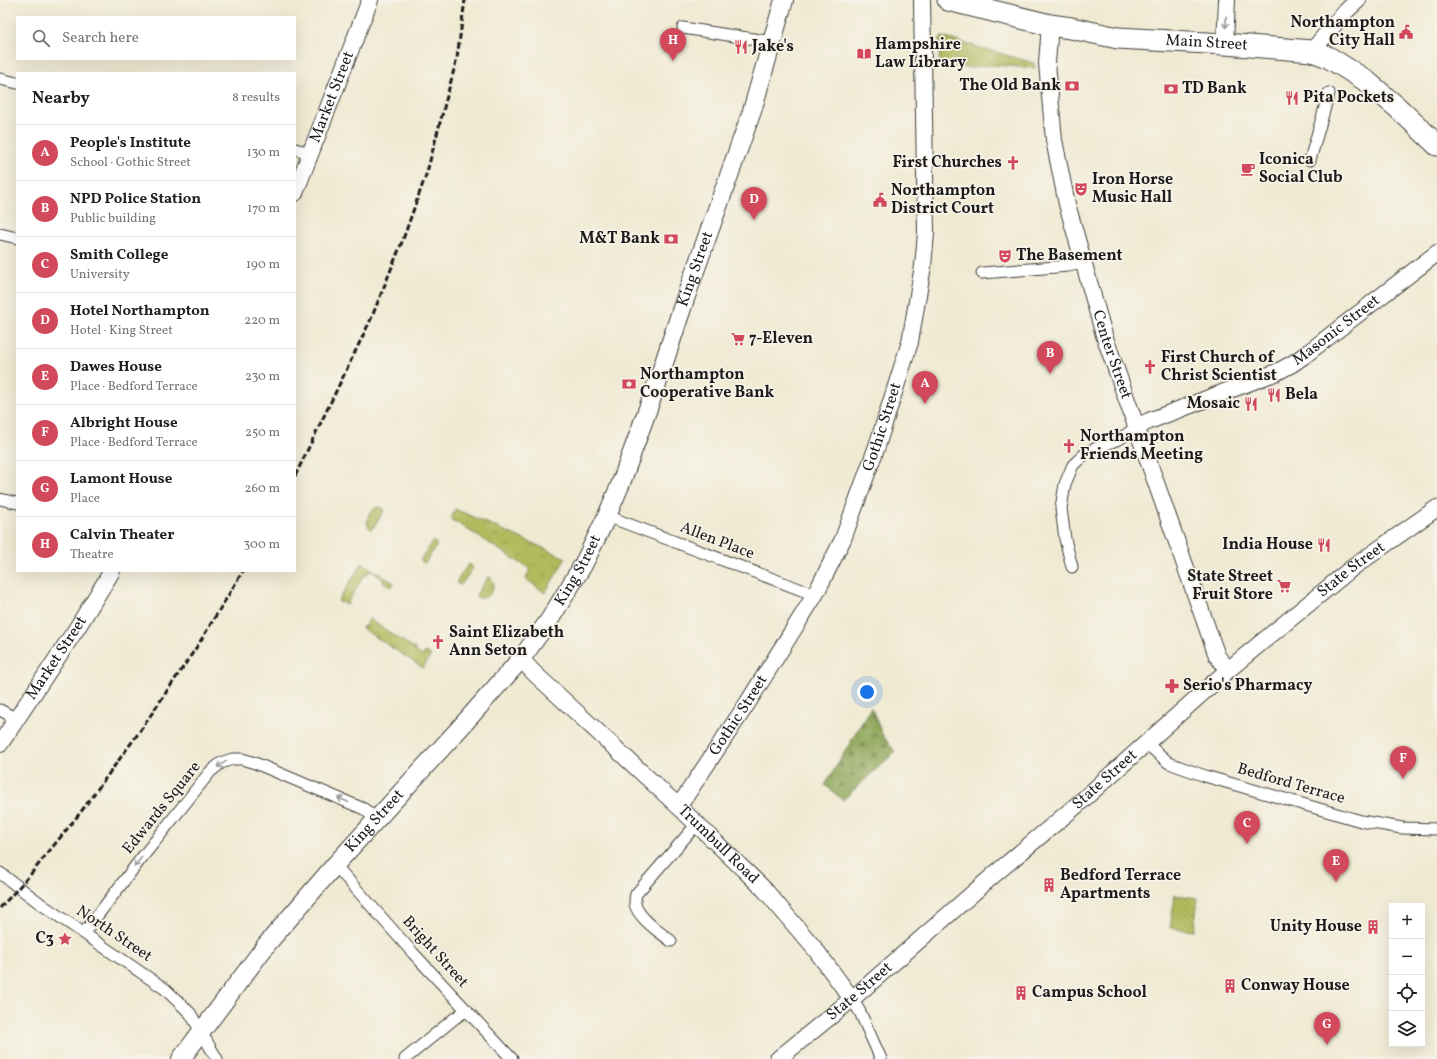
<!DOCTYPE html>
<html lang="en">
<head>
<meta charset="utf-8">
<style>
  :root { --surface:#fff; --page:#f6f6f6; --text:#202124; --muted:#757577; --line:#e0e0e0; --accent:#d1495b }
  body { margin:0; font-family:Vollkorn,serif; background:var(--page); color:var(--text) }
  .controls { position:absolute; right:12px; bottom:12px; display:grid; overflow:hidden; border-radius:0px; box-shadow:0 4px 16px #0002 }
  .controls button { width:36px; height:36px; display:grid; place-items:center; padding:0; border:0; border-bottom:1px solid var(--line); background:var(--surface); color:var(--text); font:20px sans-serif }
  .you { position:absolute; left:867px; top:692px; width:14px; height:14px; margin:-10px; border:3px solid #fff; border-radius:50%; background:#1a73e8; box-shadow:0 0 0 6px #1a73e833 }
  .badge { display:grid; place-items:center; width:26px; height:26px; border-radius:50%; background:var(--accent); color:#fff; font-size:13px; font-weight:700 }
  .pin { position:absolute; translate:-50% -33px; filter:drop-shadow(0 1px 2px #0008) }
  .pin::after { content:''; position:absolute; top:21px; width:14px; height:12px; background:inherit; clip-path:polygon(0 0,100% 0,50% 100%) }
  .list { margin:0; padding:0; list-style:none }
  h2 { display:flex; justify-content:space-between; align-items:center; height:52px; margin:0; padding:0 16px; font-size:17px }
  h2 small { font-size:13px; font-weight:400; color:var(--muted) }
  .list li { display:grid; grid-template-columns:26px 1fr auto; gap:12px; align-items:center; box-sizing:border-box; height:56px; padding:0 16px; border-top:1px solid var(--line) }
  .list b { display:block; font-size:15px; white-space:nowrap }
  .list p { margin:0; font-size:13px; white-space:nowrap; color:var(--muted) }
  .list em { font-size:13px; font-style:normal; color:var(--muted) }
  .icon { flex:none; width:22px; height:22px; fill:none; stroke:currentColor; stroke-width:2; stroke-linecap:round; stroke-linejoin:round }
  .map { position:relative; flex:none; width:1437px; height:1059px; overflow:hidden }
  .search { position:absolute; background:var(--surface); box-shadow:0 4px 16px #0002; left:16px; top:16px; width:280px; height:44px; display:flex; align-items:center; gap:10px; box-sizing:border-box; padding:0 14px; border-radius:0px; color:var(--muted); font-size:15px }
  .panel { position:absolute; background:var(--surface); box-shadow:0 4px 16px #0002; left:16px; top:72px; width:280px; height:500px; border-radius:0px }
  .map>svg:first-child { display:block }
</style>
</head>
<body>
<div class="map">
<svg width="1437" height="1059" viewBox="0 0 1437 1059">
  <defs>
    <pattern id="grass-tufts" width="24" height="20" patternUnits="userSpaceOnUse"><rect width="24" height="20" fill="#afbb5d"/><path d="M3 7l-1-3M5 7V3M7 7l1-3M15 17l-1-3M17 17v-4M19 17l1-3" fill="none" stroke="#96a050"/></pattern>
    <pattern id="forest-firs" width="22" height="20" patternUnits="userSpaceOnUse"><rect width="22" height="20" fill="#8ba354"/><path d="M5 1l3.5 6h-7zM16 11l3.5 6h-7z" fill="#718445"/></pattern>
    <pattern id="park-dots" width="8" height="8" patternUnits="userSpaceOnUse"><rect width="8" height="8" fill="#afbb5d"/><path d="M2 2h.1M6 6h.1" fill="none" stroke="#96a050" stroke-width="1.8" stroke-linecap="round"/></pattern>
  </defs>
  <rect width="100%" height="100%" fill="#f7f3e8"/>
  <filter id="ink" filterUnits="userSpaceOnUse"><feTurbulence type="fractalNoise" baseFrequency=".025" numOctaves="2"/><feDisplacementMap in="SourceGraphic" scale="8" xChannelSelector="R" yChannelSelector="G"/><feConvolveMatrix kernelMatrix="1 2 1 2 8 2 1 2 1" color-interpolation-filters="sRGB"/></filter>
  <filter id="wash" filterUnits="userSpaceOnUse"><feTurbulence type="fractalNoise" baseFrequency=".012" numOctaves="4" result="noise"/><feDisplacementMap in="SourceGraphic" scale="16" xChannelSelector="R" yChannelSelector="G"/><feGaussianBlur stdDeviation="0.9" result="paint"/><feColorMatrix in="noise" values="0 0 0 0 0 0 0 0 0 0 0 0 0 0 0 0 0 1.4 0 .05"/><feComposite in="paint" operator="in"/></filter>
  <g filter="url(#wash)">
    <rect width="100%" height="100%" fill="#f0ead3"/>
    <path fill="url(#grass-tufts)" stroke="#666c3c" d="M455,509L566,558L545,593L526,579L530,569L451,519Z
      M362,563L394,583L391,587H390V586L382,581L383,579L370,570L367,575L365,574L348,602L349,603L347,605L342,601L341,603L338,601Z
      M369,619L415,649V651L422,656L425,652L431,655L423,668L362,628V627H364Z"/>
    <path fill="url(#forest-firs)" stroke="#546038" d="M871,707L882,734L895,752L843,800L825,785Z"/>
    <path fill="url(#park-dots)" stroke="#666c3c" d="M942,37L1034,63L1035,68C1021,68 985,62 974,68L939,65L940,38Z
      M378,507L382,508L384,511L373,528L370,529C364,521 369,510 378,507Z
      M434,541L437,545L426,562L424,563L421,561V559L432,542Z
      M470,564L473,568L461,585H459L457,584V581L467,566Z
      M489,576C499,585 491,599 479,598L476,596L477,593Z
      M1175,895L1198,898L1194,931L1170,928Z"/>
  </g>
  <g filter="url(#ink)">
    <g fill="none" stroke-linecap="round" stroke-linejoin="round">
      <defs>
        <path id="street" d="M683,28L773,42
          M0,79L17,83
          M295,149L311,153
          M1310,160L1329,93
          M0,234L17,238
          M982,273L1068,266L1083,263
          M0,499L17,503
          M607,516L815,595
          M1072,567L1065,539L1061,508L1065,484L1073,465L1087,452L1121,438L1137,427
          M0,710L17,719
          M1146,743L1169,763L1205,776L1361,821L1402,828L1437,829
          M335,865L413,953L512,1059
          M0,873L41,904L165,989L190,1013L217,1059
          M84,933L140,860L210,772L221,763L232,759H242L255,763L364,809L376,819
          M671,941C661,933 638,918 635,904C635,900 635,897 636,894L696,825
          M852,999L860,1012L881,1059
          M405,1059L455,1018L467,1010"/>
        <g id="secondary">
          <path id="s1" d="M1050,25L1047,63L1054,140L1067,204L1104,335L1217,656L1228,670"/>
          <path d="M1225,44L1227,0"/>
          <path d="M1312,51L1343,14L1358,0"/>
          <path id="s2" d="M295,193L370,0"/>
          <path id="s3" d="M1137,427L1149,421L1277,372L1292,364L1305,355L1437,253"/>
          <path id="s4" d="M521,659L534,673L678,806L764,889L815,949L852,999"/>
          <path id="s5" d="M0,744L77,628L112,571"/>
          <path id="s6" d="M678,806L685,797L745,707L815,595L843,539L877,446L910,342L923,266L926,233L922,0"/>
          <path id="s7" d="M778,1059L852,999L996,873L1077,805L1228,670L1352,568L1437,508"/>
        </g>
        <g id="primary">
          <path id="s8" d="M181,1059L267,944L335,865L459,729L521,659L550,619L583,565L607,516L621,483L659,378L685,299L752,111L784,0"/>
        </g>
        <g id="highway">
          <path id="s9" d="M948,0L1050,25L1071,28L1118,38L1225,44L1312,51L1328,57L1365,80L1398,108L1437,145"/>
        </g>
      </defs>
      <use href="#street" stroke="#3c3b37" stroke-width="13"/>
      <use href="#secondary" stroke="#3c3b37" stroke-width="18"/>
      <use href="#primary" stroke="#3c3b37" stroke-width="20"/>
      <use href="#highway" stroke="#3c3b37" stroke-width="23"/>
      <use href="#street" stroke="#fff" stroke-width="11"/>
      <use href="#secondary" stroke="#fff" stroke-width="16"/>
      <use href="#primary" stroke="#fff" stroke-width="18"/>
      <use href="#highway" stroke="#fff" stroke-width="21"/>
      <path stroke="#1c1c1c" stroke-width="3" stroke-dasharray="6 3" stroke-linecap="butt" d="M295,476L371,319L402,242L427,172L457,58L465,0
        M0,908L30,875L80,813L140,731L198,645L243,571"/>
    </g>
    <defs><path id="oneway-shaft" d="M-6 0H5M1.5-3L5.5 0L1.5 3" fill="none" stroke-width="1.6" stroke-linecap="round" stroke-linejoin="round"/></defs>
    <g stroke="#999">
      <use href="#oneway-shaft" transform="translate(1226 22) rotate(92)"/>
      <use href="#oneway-shaft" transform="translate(222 764) rotate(148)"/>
      <use href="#oneway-shaft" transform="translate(343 800) rotate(-157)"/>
      <use href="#oneway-shaft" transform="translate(138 862) rotate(128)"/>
    </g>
  </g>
  <defs>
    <symbol id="civic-bare" viewBox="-9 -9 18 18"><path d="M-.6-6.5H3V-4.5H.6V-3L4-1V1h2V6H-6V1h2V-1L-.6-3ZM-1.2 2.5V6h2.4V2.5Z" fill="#d1495b" stroke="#f7f3e8" stroke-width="2.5" paint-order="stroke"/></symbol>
    <symbol id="restaurant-bare" viewBox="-9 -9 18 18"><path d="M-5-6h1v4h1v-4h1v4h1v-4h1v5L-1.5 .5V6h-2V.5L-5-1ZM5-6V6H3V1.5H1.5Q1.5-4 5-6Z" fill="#d1495b" stroke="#f7f3e8" stroke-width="2.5" paint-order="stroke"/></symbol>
    <symbol id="library-bare" viewBox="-9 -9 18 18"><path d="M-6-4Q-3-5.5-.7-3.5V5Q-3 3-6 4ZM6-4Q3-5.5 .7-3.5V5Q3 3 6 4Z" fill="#d1495b" stroke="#f7f3e8" stroke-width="2.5" paint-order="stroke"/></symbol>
    <symbol id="bank-bare" viewBox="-9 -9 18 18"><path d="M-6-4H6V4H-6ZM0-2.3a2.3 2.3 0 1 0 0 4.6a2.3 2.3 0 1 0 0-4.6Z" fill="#d1495b" stroke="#f7f3e8" stroke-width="2.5" paint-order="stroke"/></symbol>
    <symbol id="church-bare" viewBox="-9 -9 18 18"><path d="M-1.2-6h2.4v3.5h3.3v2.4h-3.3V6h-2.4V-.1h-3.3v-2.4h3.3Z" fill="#d1495b" stroke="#f7f3e8" stroke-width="2.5" paint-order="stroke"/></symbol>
    <symbol id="cafe-bare" viewBox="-9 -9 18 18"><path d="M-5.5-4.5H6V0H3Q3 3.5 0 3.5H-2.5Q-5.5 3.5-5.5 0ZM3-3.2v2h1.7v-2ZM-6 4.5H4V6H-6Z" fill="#d1495b" stroke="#f7f3e8" stroke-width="2.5" paint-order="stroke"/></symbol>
    <symbol id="theatre-bare" viewBox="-9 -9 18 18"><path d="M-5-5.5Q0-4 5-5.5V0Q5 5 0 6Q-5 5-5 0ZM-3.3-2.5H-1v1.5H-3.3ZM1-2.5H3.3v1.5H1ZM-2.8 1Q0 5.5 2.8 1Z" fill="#d1495b" stroke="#f7f3e8" stroke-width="2.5" paint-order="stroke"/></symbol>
    <symbol id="supermarket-bare" viewBox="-9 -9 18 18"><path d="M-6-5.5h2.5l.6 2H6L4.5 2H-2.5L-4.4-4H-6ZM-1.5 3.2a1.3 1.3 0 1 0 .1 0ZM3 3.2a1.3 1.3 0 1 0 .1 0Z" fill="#d1495b" stroke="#f7f3e8" stroke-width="2.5" paint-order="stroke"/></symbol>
    <symbol id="pharmacy-bare" viewBox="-9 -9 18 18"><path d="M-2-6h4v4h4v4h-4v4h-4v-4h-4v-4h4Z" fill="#d1495b" stroke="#f7f3e8" stroke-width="2.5" paint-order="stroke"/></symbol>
    <symbol id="building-bare" viewBox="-9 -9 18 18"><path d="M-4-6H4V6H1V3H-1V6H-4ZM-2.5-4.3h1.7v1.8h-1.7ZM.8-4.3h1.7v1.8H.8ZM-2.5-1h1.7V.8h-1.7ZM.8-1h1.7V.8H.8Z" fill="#d1495b" stroke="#f7f3e8" stroke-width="2.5" paint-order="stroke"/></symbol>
    <symbol id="sight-bare" viewBox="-9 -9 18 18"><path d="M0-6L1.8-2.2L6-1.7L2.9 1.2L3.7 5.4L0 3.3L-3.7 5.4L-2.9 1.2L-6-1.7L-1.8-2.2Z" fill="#d1495b" stroke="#f7f3e8" stroke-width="2.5" paint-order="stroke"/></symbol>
  </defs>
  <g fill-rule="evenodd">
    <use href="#civic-bare" x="1396" y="22" width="20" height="20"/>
    <use href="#restaurant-bare" x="731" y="37" width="20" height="20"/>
    <use href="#library-bare" x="854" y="44" width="20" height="20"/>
    <use href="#bank-bare" x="1062" y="76" width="20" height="20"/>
    <use href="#bank-bare" x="1161" y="79" width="20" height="20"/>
    <use href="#restaurant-bare" x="1282" y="88" width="20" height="20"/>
    <use href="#church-bare" x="1003" y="153" width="20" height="20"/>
    <use href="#cafe-bare" x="1238" y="159" width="20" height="20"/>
    <use href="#theatre-bare" x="1071" y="179" width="20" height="20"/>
    <use href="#civic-bare" x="870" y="190" width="20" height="20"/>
    <use href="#bank-bare" x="661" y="229" width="20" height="20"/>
    <use href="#theatre-bare" x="995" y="246" width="20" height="20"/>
    <use href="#supermarket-bare" x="728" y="329" width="20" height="20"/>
    <use href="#church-bare" x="1140" y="357" width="20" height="20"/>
    <use href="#bank-bare" x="619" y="374" width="20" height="20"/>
    <use href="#restaurant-bare" x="1264" y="385" width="20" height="20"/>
    <use href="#restaurant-bare" x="1241" y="394" width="20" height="20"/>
    <use href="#church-bare" x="1059" y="436" width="20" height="20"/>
    <use href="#restaurant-bare" x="1314" y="535" width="20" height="20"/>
    <use href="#supermarket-bare" x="1274" y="576" width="20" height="20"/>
    <use href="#church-bare" x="428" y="632" width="20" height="20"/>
    <use href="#pharmacy-bare" x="1162" y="676" width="20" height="20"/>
    <use href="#building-bare" x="1039" y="875" width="20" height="20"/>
    <use href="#building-bare" x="1363" y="917" width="20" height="20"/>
    <use href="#sight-bare" x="55" y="929" width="20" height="20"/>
    <use href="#building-bare" x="1220" y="976" width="20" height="20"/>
    <use href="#building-bare" x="1011" y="983" width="20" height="20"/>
  </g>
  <g text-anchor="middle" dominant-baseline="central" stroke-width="3.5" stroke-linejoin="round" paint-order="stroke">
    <g font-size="16" font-weight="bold" fill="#1c1c1c" stroke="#f7f3e8" text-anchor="start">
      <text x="1395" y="23" text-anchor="end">Northampton<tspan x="1395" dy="18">City Hall</tspan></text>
      <text x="875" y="45">Hampshire<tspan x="875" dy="18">Law Library</tspan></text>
      <text x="752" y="47">Jake's</text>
      <text x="1061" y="86" text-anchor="end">The Old Bank</text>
      <text x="1182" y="89">TD Bank</text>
      <text x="1303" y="98">Pita Pockets</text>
      <text x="1259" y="160">Iconica<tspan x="1259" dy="18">Social Club</tspan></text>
      <text x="1002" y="163" text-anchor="end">First Churches</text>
      <text x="1092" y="180">Iron Horse<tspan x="1092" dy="18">Music Hall</tspan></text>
      <text x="891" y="191">Northampton<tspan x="891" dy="18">District Court</tspan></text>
      <text x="660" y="239" text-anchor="end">M&amp;T Bank</text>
      <text x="1016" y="256">The Basement</text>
      <text x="749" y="339">7-Eleven</text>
      <text x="1161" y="358">First Church of<tspan x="1161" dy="18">Christ Scientist</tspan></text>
      <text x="640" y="375">Northampton<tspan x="640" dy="18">Cooperative Bank</tspan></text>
      <text x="1285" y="395">Bela</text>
      <text x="1240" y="404" text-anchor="end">Mosaic</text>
      <text x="1080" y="437">Northampton<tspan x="1080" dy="18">Friends Meeting</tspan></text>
      <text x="1313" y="545" text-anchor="end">India House</text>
      <text x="1273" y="577" text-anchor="end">State Street<tspan x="1273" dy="18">Fruit Store</tspan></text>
      <text x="449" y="633">Saint Elizabeth<tspan x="449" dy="18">Ann Seton</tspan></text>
      <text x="1183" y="686">Serio's Pharmacy</text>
      <text x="1060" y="876">Bedford Terrace<tspan x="1060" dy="18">Apartments</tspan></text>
      <text x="1362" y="927" text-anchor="end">Unity House</text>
      <text x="54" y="939" text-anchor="end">C3</text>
      <text x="1241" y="986">Conway House</text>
      <text x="1032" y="993">Campus School</text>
    </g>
    <g font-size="16" fill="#1c1c1c" stroke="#f7f3e8">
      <text stroke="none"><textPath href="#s9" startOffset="263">Main Street</textPath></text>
      <text stroke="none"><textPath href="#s2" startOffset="103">Market Street</textPath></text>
      <text stroke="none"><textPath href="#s8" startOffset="955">King Street</textPath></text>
      <text stroke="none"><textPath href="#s3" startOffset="223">Masonic Street</textPath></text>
      <text stroke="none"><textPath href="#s1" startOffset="338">Center Street</textPath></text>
      <text stroke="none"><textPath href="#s6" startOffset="433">Gothic Street</textPath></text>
      <text transform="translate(717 541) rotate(21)">Allen Place</text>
      <text stroke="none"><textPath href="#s8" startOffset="631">King Street</textPath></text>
      <text stroke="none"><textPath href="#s7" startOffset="754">State Street</textPath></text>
      <text stroke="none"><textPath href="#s5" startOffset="103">Market Street</textPath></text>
      <text stroke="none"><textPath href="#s6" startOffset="109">Gothic Street</textPath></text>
      <text stroke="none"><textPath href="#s7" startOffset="430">State Street</textPath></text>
      <text transform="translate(1291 784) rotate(16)">Bedford Terrace</text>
      <text transform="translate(162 808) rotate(-51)">Edwards Square</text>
      <text stroke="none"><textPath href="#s8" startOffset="307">King Street</textPath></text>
      <text stroke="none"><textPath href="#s4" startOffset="271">Trumbull Road</textPath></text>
      <text transform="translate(114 934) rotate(34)">North Street</text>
      <text transform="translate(435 952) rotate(48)">Bright Street</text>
      <text stroke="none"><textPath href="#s7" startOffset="106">State Street</textPath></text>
    </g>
  </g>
</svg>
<div class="controls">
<button>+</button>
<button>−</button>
<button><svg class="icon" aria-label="locate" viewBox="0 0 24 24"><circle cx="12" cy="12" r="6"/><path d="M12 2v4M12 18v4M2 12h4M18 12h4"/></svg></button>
<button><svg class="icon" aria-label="layers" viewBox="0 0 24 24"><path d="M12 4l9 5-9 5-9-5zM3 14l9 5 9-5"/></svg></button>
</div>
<div class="you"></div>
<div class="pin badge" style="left:925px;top:404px">A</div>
<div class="pin badge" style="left:1050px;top:374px">B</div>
<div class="pin badge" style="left:1247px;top:844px">C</div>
<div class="pin badge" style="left:754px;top:220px">D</div>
<div class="pin badge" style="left:1336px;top:882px">E</div>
<div class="pin badge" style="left:1403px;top:779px">F</div>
<div class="pin badge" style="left:1327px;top:1045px">G</div>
<div class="pin badge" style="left:673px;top:61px">H</div>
<div class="search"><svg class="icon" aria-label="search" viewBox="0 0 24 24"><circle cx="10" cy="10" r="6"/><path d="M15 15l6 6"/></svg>Search here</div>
<section class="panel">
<h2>Nearby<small>8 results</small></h2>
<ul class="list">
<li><span class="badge">A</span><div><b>People's Institute</b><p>School · Gothic Street</p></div><em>130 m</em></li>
<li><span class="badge">B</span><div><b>NPD Police Station</b><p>Public building</p></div><em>170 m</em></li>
<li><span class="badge">C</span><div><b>Smith College</b><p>University</p></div><em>190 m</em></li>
<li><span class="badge">D</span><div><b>Hotel Northampton</b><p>Hotel · King Street</p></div><em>220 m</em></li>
<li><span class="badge">E</span><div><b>Dawes House</b><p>Place · Bedford Terrace</p></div><em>230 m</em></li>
<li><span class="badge">F</span><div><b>Albright House</b><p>Place · Bedford Terrace</p></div><em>250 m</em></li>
<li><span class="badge">G</span><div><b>Lamont House</b><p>Place</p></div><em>260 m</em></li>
<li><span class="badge">H</span><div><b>Calvin Theater</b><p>Theatre</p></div><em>300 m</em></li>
</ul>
</section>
</div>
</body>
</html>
